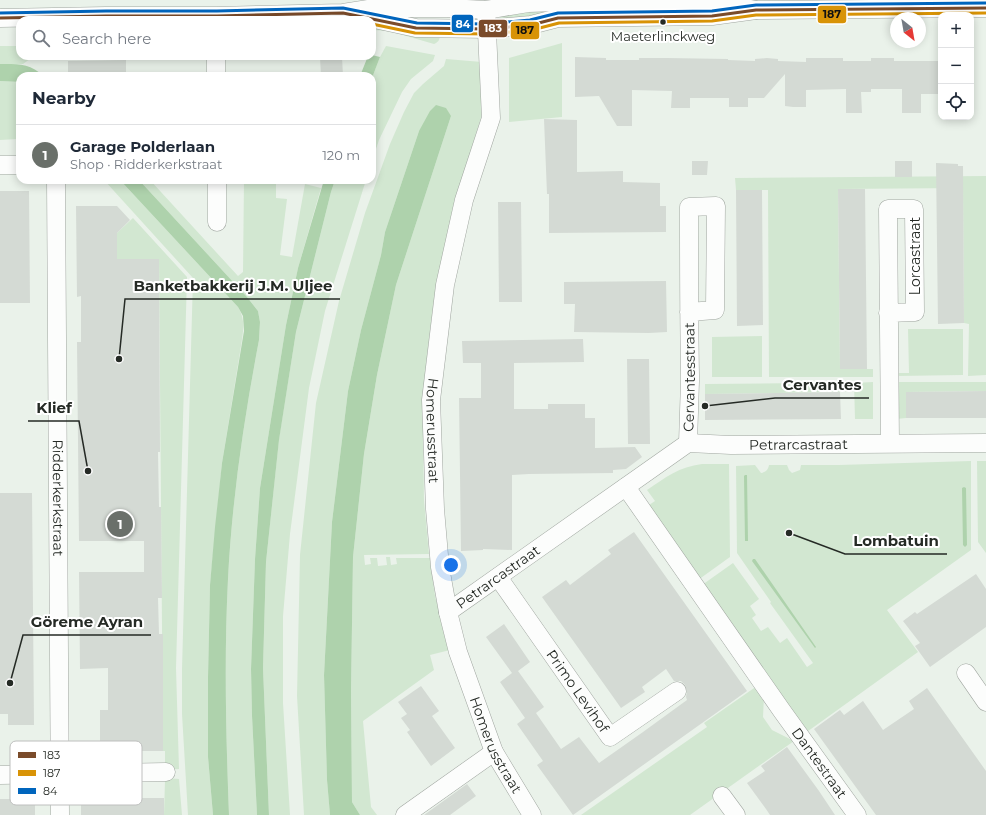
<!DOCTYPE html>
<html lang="en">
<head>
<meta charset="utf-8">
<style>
  :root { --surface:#fff; --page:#f6f6f7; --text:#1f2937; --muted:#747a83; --line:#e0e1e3; --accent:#6a706a }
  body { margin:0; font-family:Montserrat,sans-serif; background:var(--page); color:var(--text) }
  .controls { position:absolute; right:12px; top:12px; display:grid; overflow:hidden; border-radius:8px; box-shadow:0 2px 10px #0003 }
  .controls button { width:36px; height:36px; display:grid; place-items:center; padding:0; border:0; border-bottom:1px solid var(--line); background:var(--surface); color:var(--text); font:20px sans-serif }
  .compass { position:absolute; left:890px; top:12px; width:36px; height:36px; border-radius:50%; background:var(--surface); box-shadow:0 2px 10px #0003; rotate:149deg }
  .you { position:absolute; left:451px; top:565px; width:14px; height:14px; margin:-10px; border:3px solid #fff; border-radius:50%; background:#1a73e8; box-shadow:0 0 0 6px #1a73e833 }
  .badge { display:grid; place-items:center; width:26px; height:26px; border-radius:50%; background:var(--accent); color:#fff; font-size:13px; font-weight:700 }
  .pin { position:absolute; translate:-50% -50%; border:2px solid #fff; box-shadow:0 1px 4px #0006 }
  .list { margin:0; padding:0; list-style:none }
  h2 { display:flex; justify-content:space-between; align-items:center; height:52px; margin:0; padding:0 16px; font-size:17px }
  h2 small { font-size:13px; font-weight:400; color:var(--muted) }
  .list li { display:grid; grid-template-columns:26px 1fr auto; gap:12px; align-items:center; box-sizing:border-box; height:60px; padding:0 16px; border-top:1px solid var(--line) }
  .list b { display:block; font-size:15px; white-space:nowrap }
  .list p { margin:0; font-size:13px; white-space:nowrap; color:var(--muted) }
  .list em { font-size:13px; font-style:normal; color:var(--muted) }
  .icon { flex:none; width:22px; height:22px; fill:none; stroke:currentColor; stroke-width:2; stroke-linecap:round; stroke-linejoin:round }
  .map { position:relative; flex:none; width:986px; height:815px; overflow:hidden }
  .search { position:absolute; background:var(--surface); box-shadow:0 2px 10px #0003; left:16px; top:16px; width:360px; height:44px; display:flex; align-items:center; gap:10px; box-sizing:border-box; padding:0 14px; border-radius:12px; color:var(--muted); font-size:15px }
  .panel { position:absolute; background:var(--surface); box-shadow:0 2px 10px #0003; left:16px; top:72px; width:360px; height:112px; border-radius:12px }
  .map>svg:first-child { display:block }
</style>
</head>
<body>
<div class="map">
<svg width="986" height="815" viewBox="0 0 986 815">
  <rect width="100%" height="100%" fill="#eaf2ea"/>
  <path fill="#d2e7d1" d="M554,9L544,17L498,19L505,14Z
    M372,25L440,34C440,39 439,42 434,44L389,31L372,30Z
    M562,43V117L509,122V58Z
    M0,46H20V56H34L23,64H0Z
    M386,46L435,55L433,61L411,79L402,92L379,140L372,161V78L380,57Z
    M446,59L482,62L483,111L452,212L435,294L430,331L426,367L423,437L424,501L429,554L364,555L365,565L371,564L370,558H377L378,566L387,565L386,557H390L391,565L397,564L396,558H430L435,596L450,650L430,655L434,670L363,721L371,807L377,815H360L352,802L351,691L353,557L364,454L377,375L396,285L451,116L419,131L385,232L381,255L361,330L348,391L332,522L324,675L327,780L330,815H304L297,696L300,555L316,403L339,301L365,213L390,144L404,112L414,93L423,84L444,66Z
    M0,81L20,82V148H18V139L0,140Z
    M986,176V375L968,376L969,324L964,323L963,188L838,189L840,369H873V377H769L768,190H736L735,178Z
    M104,180H120L238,307C246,320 243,332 241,346L222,463L210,585L208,677V757L213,815H188L182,714V669L193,278Z
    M139,180H150L238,276L243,272L244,180H276V198L287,199L280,255L292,257L305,184L321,188L298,268L286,325L260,488L255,559L251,669L252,716L257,815H229C226,736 224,658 228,579C232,499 244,419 259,340L260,322L258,311L247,297Z
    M335,180H366L325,311L309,388L290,534L283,616V703L290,815H269L263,668L266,562L279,439L296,332L331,192Z
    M133,218L187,277L176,668L179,769L167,770L165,766V751H163L159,259H117V233Z
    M908,329H963V375L896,376V373H909Z
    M762,336V377H712V337Z
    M851,382V391L840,392L705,394V384L803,383L804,385H829V383Z
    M873,382V419H855L854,383Z
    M896,382H986V391L906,392V418L896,419Z
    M971,461V550L887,610L918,652L804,734L702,585L733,563L759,599L750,606L756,615L752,618L761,631L768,627L780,643L787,638L807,667L813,663L770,603L771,602L737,553L736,466L755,465L761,473C766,472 768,470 769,465H787L789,470L792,473L800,470L801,465H839Z
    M977,461H986V553L978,542Z
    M702,464H729L730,557L698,580L646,507L655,501L647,490C666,477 679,467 702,464Z
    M757,686L764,696L763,717L772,730L794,741L690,815H581L707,727L704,723Z
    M167,778L179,779L182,815H164L165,780Z"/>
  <path fill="#aed2ac" d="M372,55L380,57L372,78V76H360L368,56H372Z
    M0,64C16,64 31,63 43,76H20V82L0,81Z
    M436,105L446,108L451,116L396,285L377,375L364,454L353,557L351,691L352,802L360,815H330L327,780L324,675L332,522L348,391L361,330L381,255L385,232L419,131L430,111Z
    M120,180H139L247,297L258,311L260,322L259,340C244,419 232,499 228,579C224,658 226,736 229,815H213L208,757V677L210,585L215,527L222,463L244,331L243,316L238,307Z
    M324,180H335L331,192L296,332L279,440L266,562L263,668L269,815H257L252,716L251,669L255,559L260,488L286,325L298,268Z
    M745,475H747L748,541H745L744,476Z
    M964,487L966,488L967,545L965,547L963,545L962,488Z
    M753,559H755L816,647L815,648L752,561Z"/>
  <path fill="#d4dad4" d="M342,57L343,76H321L320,58Z
    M575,57L606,58V60H639V58H667L728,59V60L755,61V59L767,58L778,59V61L806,62V58H843V61H871V58H894V61H941V94H921V113H902V89H871V92H861L862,113H846V89L806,90V107H793L785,106V74L764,98H748V107H729V98H690V108H671L672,91L632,90V126H617L599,96L575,97Z
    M126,60V76H68V61Z
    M544,119L577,120V172L623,171V182L660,183V206H666V232L549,233V194H547Z
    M692,161H708L707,175H692Z
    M895,161H912V177H895Z
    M936,163L958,164V166H963L964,323L938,324Z
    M838,189H865L867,369H840Z
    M736,190H762L763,325L737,326Z
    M0,191H29L30,303H0Z
    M498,202H521L522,302H499Z
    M76,206H117L130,220L117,233V259H159L160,452H158L159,507H161L162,598H158L159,634H163V751H125V748L100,749V710H108V668L80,669L79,572H144V541H79L77,342H81V296L77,297Z
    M666,281L667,332L649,333L574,332L575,304H564V282Z
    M583,339L584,362L514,363V409H548V404H585V418H595V448L635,447L642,457L626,469L613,470V473L529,474L512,475V550L483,549V550L461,551L459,398H481V363H463L462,341Z
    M627,359H649L650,444H628Z
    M986,391V418H906V392Z
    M840,392L841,419L705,420V394Z
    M0,493H32L34,725H8V714H0Z
    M634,532L747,691L573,815L537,765L543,761L517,724L525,718L500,682L512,673L486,637L504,624L530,662L518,671L544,707L536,713L561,749L579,737L599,763L643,732L687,700L686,697L687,691L685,685L681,681H674L666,669L642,687L645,692L621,708L542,597L566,580L570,585L611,554L608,550Z
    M976,574L986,589V627L930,667L915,646L920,643L903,621L915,612L917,614Z
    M421,686L439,711L432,716L455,748L431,766L407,732L410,730L401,718L407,714L398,702Z
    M927,688L986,771V815H876L814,729L840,710L844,715L863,701L883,730L914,709L909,701Z
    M787,747L819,791L835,815H770L766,809L747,783L765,771L761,766Z
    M467,784L476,796L450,815H424Z
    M81,798H164V815H81Z
    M0,799H35V815H0Z"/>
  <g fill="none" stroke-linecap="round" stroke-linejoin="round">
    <defs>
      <g id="minor">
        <path id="s1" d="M486,10L491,118L464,200L445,285L431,400L435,509L440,567L448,612L458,652L494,752L532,815"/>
        <path d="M356,15L416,28L487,29L531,25L558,18L712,16L756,10L986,8"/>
        <path d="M0,18L106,16H217L343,13L374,8H447L486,10L528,3L557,2H710L756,10"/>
        <path d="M216,56V76"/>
        <path d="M0,165H20"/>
        <path id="s2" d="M56,180L60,815"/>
        <path d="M217,180V222"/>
        <path d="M888,313L915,312L914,209H888L890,443"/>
        <path id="s3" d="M688,443L690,381V375C689,319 689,263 689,207L716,206L715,310L689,312"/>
        <path id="s4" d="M626,487L782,711L857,815"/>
        <path id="s5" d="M498,577L610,737L677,691"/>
        <path id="s6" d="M448,612L688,443L731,445L986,443"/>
        <path d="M966,673L986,702"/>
        <path d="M0,775L166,772"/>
        <path d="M722,796L736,815"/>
        <path d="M405,815L494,752"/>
      </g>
    </defs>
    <use href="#minor" stroke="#a0a6a0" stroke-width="19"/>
    <use href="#minor" stroke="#fcfdfc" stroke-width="18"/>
    <defs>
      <path id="bus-1" d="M0,18L106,16H217L343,13L416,28L487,29L531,25L558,18L712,16L756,10L986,8"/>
      <path id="bus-2" d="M259,20L343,18L352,20
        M372,24L415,33L487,34L532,30L559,23L712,21L756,15L986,13"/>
      <path id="bus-3" d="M0,13L106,11H217L343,8L417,23L487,24L530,20L558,13L712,11L756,5L986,3"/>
    </defs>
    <use href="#bus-1" stroke="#fff" stroke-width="6"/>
    <use href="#bus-2" stroke="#fff" stroke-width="6"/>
    <use href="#bus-3" stroke="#fff" stroke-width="6"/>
    <use href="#bus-1" stroke="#7a4b2a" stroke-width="3"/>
    <use href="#bus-2" stroke="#d89306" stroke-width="3"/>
    <use href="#bus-3" stroke="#0065bd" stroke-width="3"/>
  </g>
  <circle fill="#252a25" stroke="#fff" stroke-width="1.5" cx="663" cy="22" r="3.5"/>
  <g text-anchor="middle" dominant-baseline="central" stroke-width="4" stroke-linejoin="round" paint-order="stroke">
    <g font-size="13" fill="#252a25" stroke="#fff">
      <text x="663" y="36">Maeterlinckweg</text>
    </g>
    <g font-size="14" fill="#252a25" stroke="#fff">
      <text transform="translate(915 256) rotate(-90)">Lorcastraat</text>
      <text stroke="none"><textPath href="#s3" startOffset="66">Cervantesstraat</textPath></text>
      <text stroke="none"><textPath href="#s1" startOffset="428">Homerusstraat</textPath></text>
      <text stroke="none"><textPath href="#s6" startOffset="404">Petrarcastraat</textPath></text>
      <text stroke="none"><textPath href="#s2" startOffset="318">Ridderkerkstraat</textPath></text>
      <text stroke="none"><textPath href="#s6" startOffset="61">Petrarcastraat</textPath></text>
      <text stroke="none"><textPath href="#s5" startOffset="139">Primo Levihof</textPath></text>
      <text stroke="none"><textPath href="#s1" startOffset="752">Homerusstraat</textPath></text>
      <text stroke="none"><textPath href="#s4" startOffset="337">Dantestraat</textPath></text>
    </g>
  </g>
  <rect x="10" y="741" width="132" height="64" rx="6" fill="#fff" stroke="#bebfbe" stroke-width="1"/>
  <rect x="18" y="752" width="18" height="6" fill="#7a4b2a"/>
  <rect x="18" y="770" width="18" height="6" fill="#d89306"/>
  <rect x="18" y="788" width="18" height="6" fill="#0065bd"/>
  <g font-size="11" fill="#252a25">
    <text x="43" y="759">183</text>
    <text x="43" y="777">187</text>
    <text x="43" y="795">84</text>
  </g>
  <path fill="none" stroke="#252a25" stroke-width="1.5" d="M119 359L125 299H340M705 406L775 398H869M88 471L79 421H28M789 533L845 554H947M10 683L23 635H151"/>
  <g fill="#252a25" stroke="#fff" stroke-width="1.5">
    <circle cx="119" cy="359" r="4"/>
    <circle cx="705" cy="406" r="4"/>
    <circle cx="88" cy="471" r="4"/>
    <circle cx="789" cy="533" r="4"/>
    <circle cx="10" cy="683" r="4"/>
  </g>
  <g font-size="15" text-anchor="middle" font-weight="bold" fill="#252a25" stroke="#fff" stroke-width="4" stroke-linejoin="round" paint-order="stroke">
    <text x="233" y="291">Banketbakkerij J.M. Uljee</text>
    <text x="822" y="390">Cervantes</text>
    <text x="54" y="413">Klief</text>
    <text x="896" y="546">Lombatuin</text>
    <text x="87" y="627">Göreme Ayran</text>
  </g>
  <g stroke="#fff" stroke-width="1.5">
    <rect x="817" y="5" width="30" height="19" rx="4" fill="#d89306"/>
    <rect x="451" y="14" width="23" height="19" rx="4" fill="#0065bd"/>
    <rect x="478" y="19" width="30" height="19" rx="4" fill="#7a4b2a"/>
    <rect x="510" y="21" width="30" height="19" rx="4" fill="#d89306"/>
  </g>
  <g font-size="11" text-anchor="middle" font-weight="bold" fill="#fff">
    <text x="463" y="28">84</text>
    <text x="493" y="32">183</text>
  </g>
  <g font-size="11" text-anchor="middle" font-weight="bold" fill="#111">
    <text x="832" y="18">187</text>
    <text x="525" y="34">187</text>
  </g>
</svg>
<div class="controls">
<button>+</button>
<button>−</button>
<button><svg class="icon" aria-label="locate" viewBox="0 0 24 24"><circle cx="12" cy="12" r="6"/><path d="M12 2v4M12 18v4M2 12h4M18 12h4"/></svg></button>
</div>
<svg class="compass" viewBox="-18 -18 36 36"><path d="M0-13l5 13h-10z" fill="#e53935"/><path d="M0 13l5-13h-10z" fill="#747a83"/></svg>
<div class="you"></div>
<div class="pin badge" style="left:120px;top:524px">1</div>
<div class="search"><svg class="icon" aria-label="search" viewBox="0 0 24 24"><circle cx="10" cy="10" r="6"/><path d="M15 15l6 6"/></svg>Search here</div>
<section class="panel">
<h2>Nearby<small></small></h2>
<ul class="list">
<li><span class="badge">1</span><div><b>Garage Polderlaan</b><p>Shop · Ridderkerkstraat</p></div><em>120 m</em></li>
</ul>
</section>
</div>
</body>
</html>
